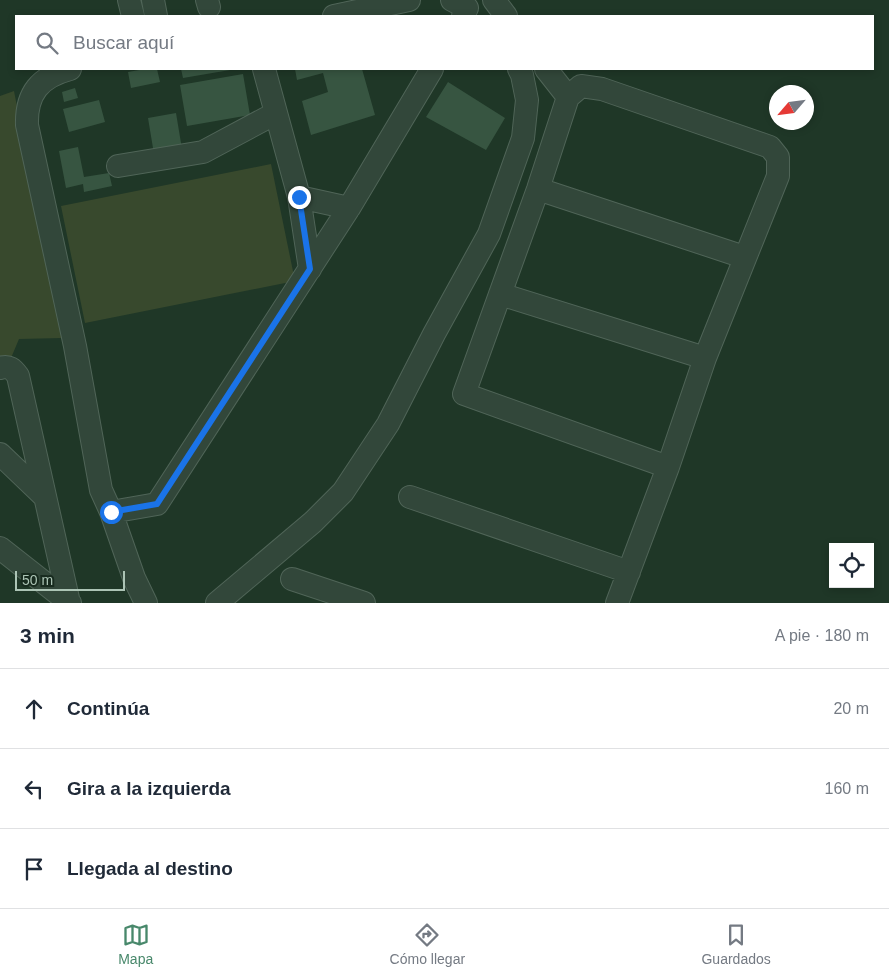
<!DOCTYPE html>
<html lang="es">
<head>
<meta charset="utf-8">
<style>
  :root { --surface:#fff; --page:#f6f6f7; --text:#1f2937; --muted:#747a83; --line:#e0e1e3; --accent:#48886b }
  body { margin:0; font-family:Helvetica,sans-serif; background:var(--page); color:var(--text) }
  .controls { position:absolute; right:15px; bottom:15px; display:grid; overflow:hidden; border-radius:0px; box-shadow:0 2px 8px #0003 }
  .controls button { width:45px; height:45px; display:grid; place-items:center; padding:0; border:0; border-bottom:1px solid var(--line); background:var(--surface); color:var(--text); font:25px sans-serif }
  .compass { position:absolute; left:769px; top:85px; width:45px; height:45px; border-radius:50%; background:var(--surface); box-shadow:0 2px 8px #0003; rotate:242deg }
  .scale { position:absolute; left:15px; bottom:12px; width:110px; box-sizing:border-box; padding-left:5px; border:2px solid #acc4b5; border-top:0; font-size:14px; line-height:18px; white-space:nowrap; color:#acc4b5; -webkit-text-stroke:4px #182b1f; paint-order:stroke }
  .stop { position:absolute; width:15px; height:15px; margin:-11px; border:4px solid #1a73e8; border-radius:50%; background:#fff }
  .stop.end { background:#1a73e8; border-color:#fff; box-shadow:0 1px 5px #0008 }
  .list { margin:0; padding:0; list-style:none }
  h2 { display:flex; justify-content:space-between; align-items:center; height:65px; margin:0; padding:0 20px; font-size:21px }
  h2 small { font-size:16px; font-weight:400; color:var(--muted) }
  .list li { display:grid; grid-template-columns:32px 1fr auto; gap:15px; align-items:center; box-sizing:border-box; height:80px; padding:0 20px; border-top:1px solid var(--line) }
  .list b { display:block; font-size:19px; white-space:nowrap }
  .list em { font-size:16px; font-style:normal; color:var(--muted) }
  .icon { flex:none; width:28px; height:28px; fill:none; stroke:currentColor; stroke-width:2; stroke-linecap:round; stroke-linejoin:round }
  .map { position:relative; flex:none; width:889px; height:603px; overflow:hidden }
  .search { position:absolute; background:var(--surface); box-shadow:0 2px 8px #0003; left:15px; right:15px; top:15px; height:55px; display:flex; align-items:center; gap:12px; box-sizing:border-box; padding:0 18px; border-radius:0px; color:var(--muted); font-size:19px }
  .sheet { height:305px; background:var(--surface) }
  nav { display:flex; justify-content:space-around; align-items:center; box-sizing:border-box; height:70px; border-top:1px solid var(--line); background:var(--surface); font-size:14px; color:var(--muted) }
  nav a { display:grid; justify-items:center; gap:2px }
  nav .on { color:var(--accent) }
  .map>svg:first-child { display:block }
</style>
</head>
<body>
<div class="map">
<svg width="889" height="603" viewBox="0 0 889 603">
  <rect width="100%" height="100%" fill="#1f3727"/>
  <path fill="#38492d" d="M14,91L62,338L19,339L11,358L0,362V96Z
    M271,164L295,281L85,323L61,206Z"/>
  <path fill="#375541" d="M145,69H157L160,82L131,88L128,72Z
    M181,69H230V70L183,78Z
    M295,69H362L375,115L311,135L302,101L328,92L323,73L297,80Z
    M243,74L250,115L187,126L180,85Z
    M448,82L505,118L486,150L426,117Z
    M75,88L78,98L64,102L62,92Z
    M99,100L105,122L69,132L63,109Z
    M176,113L182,149L154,154L148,118Z
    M78,147L84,177L109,173L112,186L84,192L83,184L66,188L59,151Z"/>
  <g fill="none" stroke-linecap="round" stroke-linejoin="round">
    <defs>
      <path id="minor" d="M129,0L133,16
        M153,0L156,16
        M207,0L209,7
        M452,0L467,8L463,16
        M494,0L506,16
        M334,16L409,0
        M70,69C40,77 26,93 27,125L75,346L101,490L111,512L134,578L146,603
        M264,69L299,197L310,269
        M546,69L568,97L538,189L464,394L668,467
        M568,97L581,86L602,89L770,147L778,157V176L705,358L668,467L617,603
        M118,166L203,152L276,113
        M538,189L744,257
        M299,197L349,208
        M500,294L705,358
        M0,368C9,365 13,369 18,376L69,603
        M0,454L45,497
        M410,497L629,572
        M111,512L157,504L349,208L432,69
        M0,548L70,603
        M292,579L364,603
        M217,603L313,522L343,492L388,424L434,334L489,234L523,138L527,100L522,75L519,69"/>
    </defs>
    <use href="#minor" stroke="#506558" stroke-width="24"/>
    <use href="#minor" stroke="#32473a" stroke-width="22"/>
  </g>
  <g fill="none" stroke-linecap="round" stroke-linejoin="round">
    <path stroke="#1a73e8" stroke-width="6" d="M111,512L157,504L310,269L299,197"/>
  </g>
</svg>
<div class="controls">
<button><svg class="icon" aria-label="locate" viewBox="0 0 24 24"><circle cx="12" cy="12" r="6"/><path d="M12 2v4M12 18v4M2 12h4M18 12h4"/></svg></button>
</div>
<svg class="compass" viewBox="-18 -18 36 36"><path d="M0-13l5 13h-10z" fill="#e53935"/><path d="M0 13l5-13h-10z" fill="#747a83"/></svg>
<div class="scale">50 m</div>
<div class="stop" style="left:111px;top:512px"></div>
<div class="stop end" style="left:299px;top:197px"></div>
<div class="search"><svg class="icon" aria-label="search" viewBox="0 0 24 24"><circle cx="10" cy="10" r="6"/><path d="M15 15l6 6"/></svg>Buscar aquí</div>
</div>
<section class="sheet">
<h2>3 min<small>A pie · 180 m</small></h2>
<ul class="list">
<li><svg class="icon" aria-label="ahead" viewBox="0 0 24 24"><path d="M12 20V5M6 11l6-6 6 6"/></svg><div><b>Continúa</b></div><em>20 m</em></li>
<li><svg class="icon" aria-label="left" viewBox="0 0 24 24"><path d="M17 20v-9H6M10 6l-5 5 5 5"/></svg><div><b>Gira a la izquierda</b></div><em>160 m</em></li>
<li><svg class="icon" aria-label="arrive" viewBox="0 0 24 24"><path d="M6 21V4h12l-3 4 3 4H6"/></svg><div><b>Llegada al destino</b></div></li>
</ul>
</section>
<nav>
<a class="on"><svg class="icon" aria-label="map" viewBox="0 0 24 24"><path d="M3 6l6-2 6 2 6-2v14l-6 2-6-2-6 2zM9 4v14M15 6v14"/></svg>Mapa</a>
<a><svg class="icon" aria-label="directions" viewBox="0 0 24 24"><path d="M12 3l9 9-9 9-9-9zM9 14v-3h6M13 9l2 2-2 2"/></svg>Cómo llegar</a>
<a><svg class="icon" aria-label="saved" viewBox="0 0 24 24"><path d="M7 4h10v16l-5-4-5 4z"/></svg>Guardados</a>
</nav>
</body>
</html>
